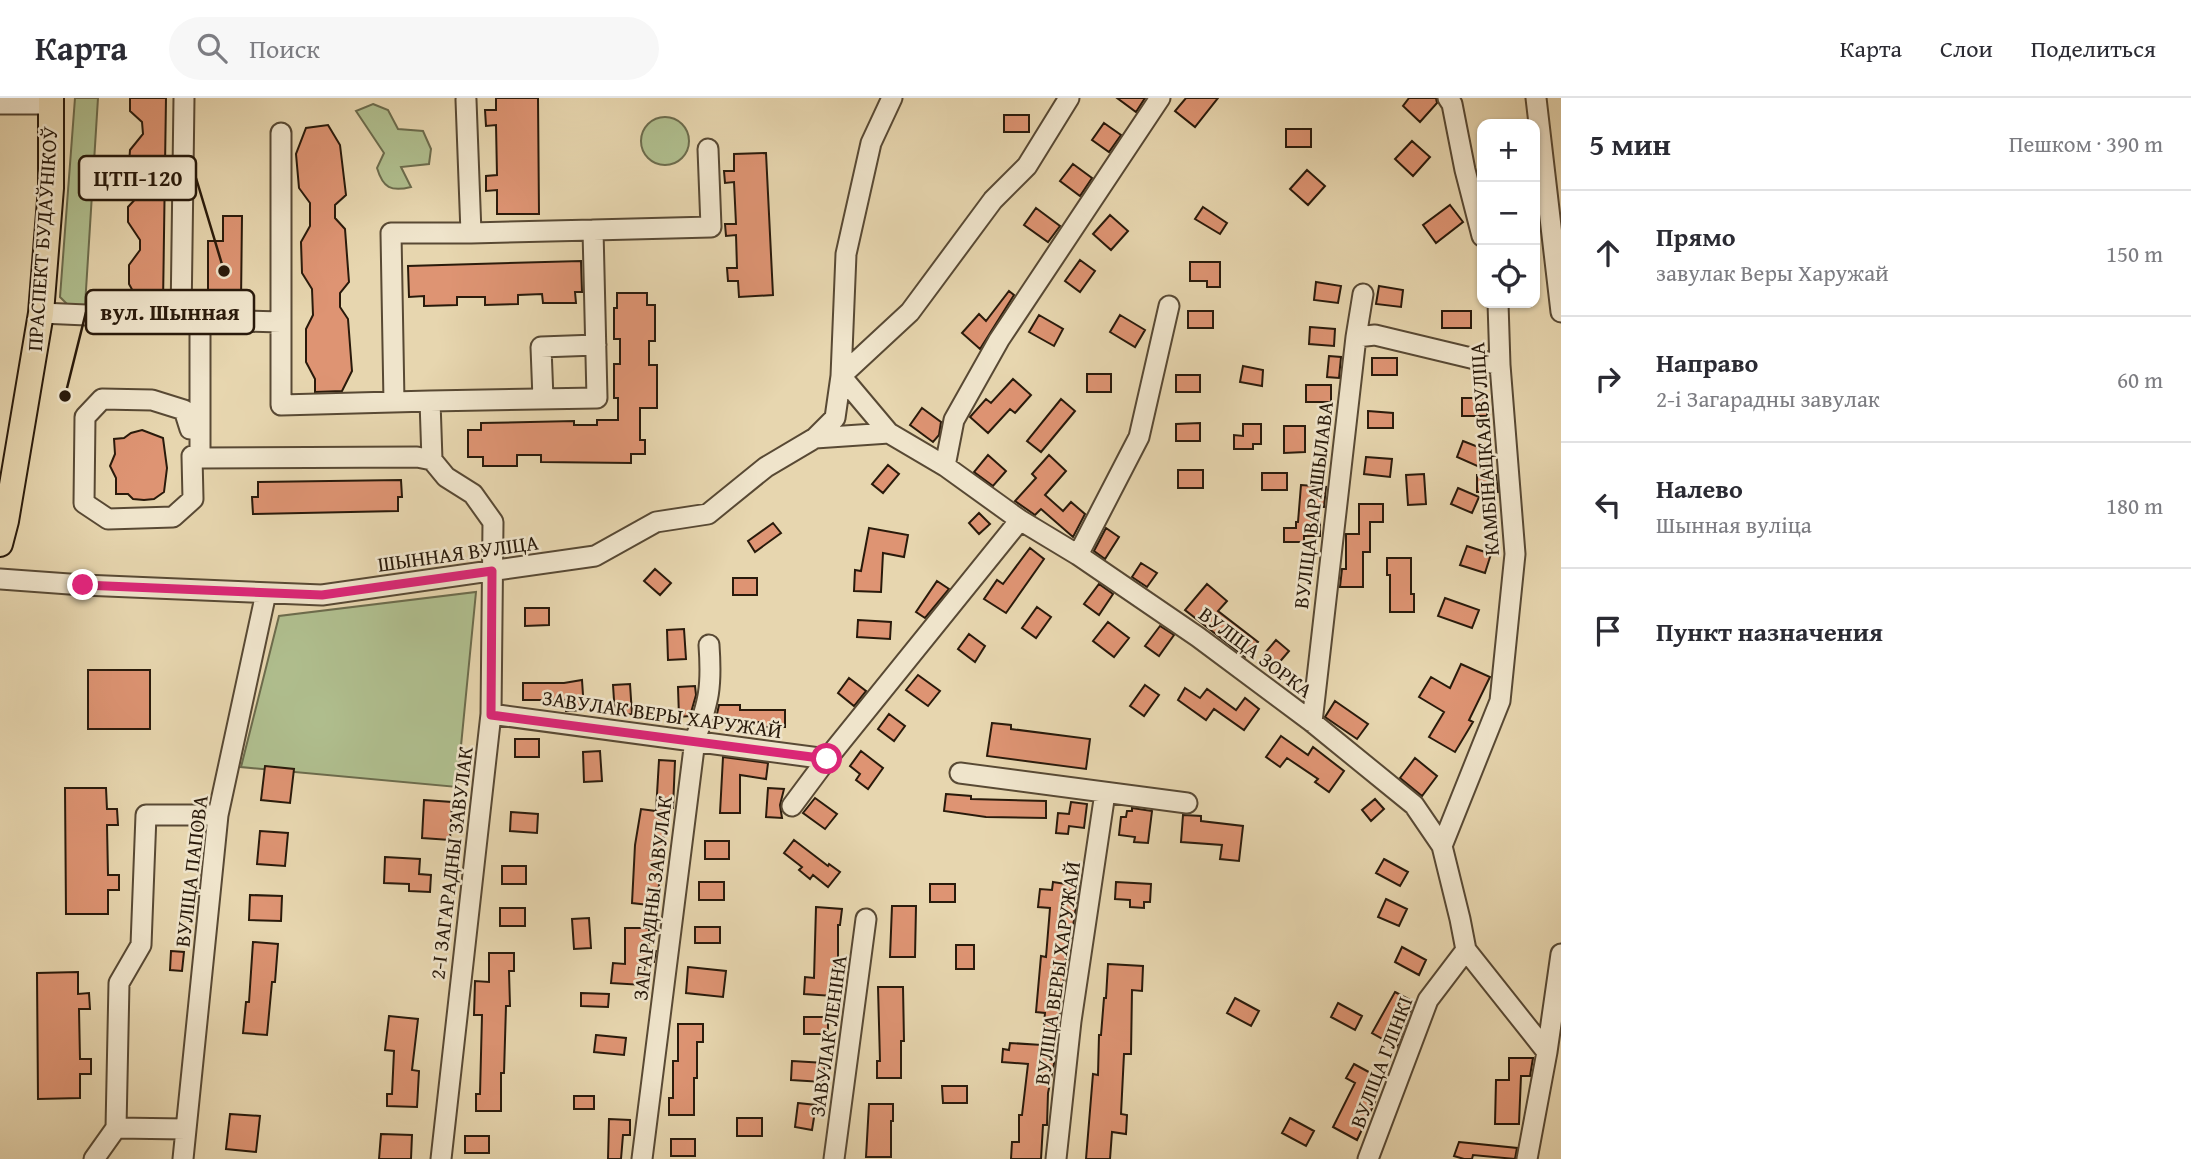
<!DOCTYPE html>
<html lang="ru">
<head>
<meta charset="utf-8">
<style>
  :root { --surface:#fff; --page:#f7f7f7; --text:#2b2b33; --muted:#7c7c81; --line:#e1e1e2 }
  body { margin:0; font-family:"Gentium Book Plus",serif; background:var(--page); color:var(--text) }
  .controls { position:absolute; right:21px; top:21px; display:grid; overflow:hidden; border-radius:14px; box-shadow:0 2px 5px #0004 }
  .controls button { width:63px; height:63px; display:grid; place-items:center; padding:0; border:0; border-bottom:2px solid var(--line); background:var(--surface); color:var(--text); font:35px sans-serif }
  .stop { position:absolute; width:21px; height:21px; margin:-16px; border:5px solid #db2777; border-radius:50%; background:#fff }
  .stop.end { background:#db2777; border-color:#fff; box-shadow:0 2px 7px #0008 }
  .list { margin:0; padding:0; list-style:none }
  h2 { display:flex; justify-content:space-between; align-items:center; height:91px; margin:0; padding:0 28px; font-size:30px }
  h2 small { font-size:23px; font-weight:400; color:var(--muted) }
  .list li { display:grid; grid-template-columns:46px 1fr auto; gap:21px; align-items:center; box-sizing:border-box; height:126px; padding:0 28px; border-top:2px solid var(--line) }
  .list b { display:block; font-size:26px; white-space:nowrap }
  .list p { margin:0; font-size:23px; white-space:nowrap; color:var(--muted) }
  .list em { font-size:23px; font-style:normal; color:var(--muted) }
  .icon { flex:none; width:38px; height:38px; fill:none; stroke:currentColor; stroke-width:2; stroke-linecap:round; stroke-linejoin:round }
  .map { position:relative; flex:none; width:1561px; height:1061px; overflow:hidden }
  header { display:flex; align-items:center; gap:42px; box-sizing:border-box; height:98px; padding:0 35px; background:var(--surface); border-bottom:2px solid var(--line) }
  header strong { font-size:33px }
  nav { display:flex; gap:38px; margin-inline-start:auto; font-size:24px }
  .search { width:490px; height:63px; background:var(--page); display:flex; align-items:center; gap:18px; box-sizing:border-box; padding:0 24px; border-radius:38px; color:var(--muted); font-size:26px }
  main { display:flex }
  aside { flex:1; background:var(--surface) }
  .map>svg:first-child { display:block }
</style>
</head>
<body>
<header>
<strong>Карта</strong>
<div class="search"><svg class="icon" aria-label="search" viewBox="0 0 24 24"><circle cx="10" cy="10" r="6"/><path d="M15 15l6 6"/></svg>Поиск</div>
<nav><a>Карта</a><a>Слои</a><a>Поделиться</a></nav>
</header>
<main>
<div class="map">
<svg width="1561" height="1061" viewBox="0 0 1561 1061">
  <rect width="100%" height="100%" fill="#e7d6af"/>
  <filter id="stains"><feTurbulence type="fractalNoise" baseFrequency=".00286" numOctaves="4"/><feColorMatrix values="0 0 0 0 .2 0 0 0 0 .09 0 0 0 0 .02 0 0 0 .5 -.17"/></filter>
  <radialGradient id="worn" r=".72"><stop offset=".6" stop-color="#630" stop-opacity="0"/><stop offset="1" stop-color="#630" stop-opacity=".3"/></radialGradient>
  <path fill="#b0bf8f" stroke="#6c6c4d" stroke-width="2" d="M75,0H98L85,208L68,207L60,199Z
    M373,6L388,12L398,31L423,33L431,51L429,66L401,69L411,89C391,94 383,90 377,70L384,55L356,13Z
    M641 43a24 24 0 1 1 48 0a24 24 0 1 1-48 0Z
    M476,494L457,689L241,669L279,518Z"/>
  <path fill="#de9473" stroke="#291a0b" stroke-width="2" d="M130,0H166L163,206H140L129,186V167L140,152V142L128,124V109L140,96V83L129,67L130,52L143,36L142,24L130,13Z
    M496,0H538L539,116H497V92L486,93V78L497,77L496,27L486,28L485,12H496Z
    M1117,0H1145L1136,14Z
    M1186,0H1218L1195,29L1175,13Z
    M1409,0H1436L1437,5L1420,24L1403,8Z
    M1004,17H1029V34H1004Z
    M1104,25L1121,37L1109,54L1092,42Z
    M328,27L340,47L346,97L335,107V120L345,131L349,184L340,195V209L348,221L352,273L342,293L315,294V281L306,264V231L313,217L312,191L302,175L301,144L310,128V105L299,90L296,56L306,30Z
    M1286,31H1311V49H1286Z
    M1412,43L1430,59L1413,78L1395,61Z
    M766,55L773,197L739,199L738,183H728L727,170H737L736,137L726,138L725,126H736L734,84L725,85L724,73H734V56Z
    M1073,66L1092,80L1080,98L1060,83Z
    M1307,72L1325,88L1308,107L1290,91Z
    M1450,107L1463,124L1436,145L1423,127Z
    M1203,109L1227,125L1220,136L1195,121Z
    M1036,110L1060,128L1048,144L1024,127Z
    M1110,117L1128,133L1111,152L1093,136Z
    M223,118H242L241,204L208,203V143H223Z
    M1080,162L1095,173L1080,194L1065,183Z
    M581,163L582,194H575L576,205H543L542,196L518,197V206L485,207V199H457V207L424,208V198L409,199L408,168Z
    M1190,164H1220V189H1207V183H1190Z
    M1316,184L1341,188L1338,205L1314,202Z
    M1379,188L1403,192L1401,209L1376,206Z
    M1009,193L1014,197L980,251L962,235L979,216L986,223Z
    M617,195H647V207H655V243H649V267H657V310H640V342H645V356H631V365L541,364V357H517V368H483V359H468V332H481V325L574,323V327H597V322H618V300H614V266H620V241H614V210H617Z
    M1188,213H1213V230H1188Z
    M1442,213H1471V230H1442Z
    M1039,217L1063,231L1054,248L1029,234Z
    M1120,217L1145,232L1135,249L1110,234Z
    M1310,229L1335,231L1334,248L1309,246Z
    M1329,258L1341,259L1339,280L1327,279Z
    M1372,260H1397V277H1372Z
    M1243,268L1263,272L1262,288L1240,284Z
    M1087,276H1111V294H1087Z
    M1176,277H1200V294H1176Z
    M1013,281L1031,297L1015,315L1010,311L988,335L970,319L986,301L991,305Z
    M1306,287H1331V304H1306Z
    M1462,300H1487V318H1462Z
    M1061,301L1075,313L1041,354L1027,343Z
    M922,310L941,324L939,337L933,344L910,327Z
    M1368,313L1393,315V330H1368Z
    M1200,325V343H1176V326Z
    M1243,326H1261V346H1253V351H1234V337L1243,338Z
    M1284,328H1305V354L1284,355Z
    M142,332L163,340L167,370L164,394L154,401L144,402L133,401L128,396H116V380L110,368L115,356L114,341L124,340L131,335Z
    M1463,343L1491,354L1484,371L1457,359Z
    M988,357L1006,373L993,388L974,374Z
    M1049,357L1066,373L1045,397L1063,413L1071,404L1085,416L1073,439L1041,411L1035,417L1015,403L1036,380L1032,376Z
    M1366,359L1392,361L1390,379L1364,376Z
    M888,367L899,376L883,395L872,386Z
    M1178,372H1203V390H1178Z
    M1262,375H1287V392H1262Z
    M1424,376L1426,406L1408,407L1406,377Z
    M1477,377H1496L1498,394H1477Z
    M401,382L402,399H398V413L253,416L252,399H258V384Z
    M1301,387L1326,389L1324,409H1320V438H1304V444H1284V430H1296V424H1298Z
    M1458,390L1479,399L1472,415L1451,406Z
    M1359,406H1383V424H1370V454H1363V489H1340L1342,471H1346V436H1359Z
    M979,415L990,426L979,436L969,425Z
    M773,425L781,435L755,454L748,443Z
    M869,430L908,437L904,459L883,455L881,494L854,493L855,472L861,473Z
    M1106,430L1119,439L1105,461L1094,453Z
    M1467,448L1491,456L1485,475L1460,467Z
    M1030,450L1044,461L1006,515L984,501L997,482L1003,486Z
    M1387,460H1411V496H1414V514H1390V477H1387Z
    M1141,465L1157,475L1147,489L1132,479Z
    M655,471L671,485L660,497L644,483Z
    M733,480H757V497H733Z
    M937,483L949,491L925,520L916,514Z
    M1099,486L1113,496L1099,517L1084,506Z
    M1207,486L1227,503L1218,513L1258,544L1245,559L1185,512Z
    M1445,500L1479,512L1472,530L1438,518Z
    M1037,509L1051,519L1036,540L1022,530Z
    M525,510H549V527L525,528Z
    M858,522L891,524L890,541L857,539Z
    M1108,524L1129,540L1114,559L1093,543Z
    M1160,528L1174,537L1159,558L1145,548Z
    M684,531L686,561L668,562L667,532Z
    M969,536L985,548L975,564L958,551Z
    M1276,542L1289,553L1277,567L1264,556Z
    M1461,566L1490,579L1469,622L1473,624L1455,654L1429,639L1444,614L1419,599L1431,579L1450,590Z
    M88,572H150V631H88Z
    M918,577L940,593L928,608L906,592Z
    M849,580L866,593L854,608L838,595Z
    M582,582L584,612L566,613L565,602H523V585H564Z
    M630,586L632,616L615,617L613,587Z
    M1145,587L1159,597L1144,618L1130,608Z
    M695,588L696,597L690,618L679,619L678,589Z
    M1185,590L1200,600L1207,591L1236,612L1245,600L1259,611L1244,632L1214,611L1206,622L1178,602Z
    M1335,603L1368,626L1357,641L1325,619Z
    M719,607H740V612H785V629H761V624L715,625Z
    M889,616L905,628L894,643L878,631Z
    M992,625L1011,627V631L1090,641L1086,671L987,658Z
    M1281,638L1308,657L1313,649L1344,673L1329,694L1315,684L1318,681L1287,660L1280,669L1266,659Z
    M515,641H539V659H515Z
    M600,653L602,683L584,684L583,654Z
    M861,653L883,670L868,691L856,682L860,676L850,668Z
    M723,659L768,665L766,681L740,677V715H720Z
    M1415,660L1437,678L1422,698L1400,680Z
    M659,662L675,663L673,710H669L666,733H664L657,808L632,805L635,747L641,711L656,713Z
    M265,668L294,671L290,705L261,702Z
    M65,690H106L107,711H117L118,727H107L108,777H119V792H108V816H66Z
    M768,690L784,691L780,707L782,720L766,719Z
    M946,696L971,698V701L1046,703V720L986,719L944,713Z
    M815,700L837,716L825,731L803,715Z
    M1375,701L1384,711L1371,723L1362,712Z
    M424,702L452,704L450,742L422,740Z
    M1071,704L1087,706L1084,730L1069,728L1068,736L1056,735L1058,715L1069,716Z
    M1132,710L1152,713L1148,745L1134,744L1135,739L1119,737L1121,719H1126L1127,713H1132Z
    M511,714L538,716L537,735L510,733Z
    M1183,717L1201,718V723L1243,728L1239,763L1220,761L1222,747L1181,744Z
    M260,733L288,735L285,768L257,766Z
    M794,742L828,768L829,766L840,774L828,789L813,777L810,781L799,772L802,769L784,755Z
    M705,743H729V761H705Z
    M385,759L420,761L419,776L431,777L430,794L409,793V786L384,785Z
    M1384,761L1408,774L1400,788L1376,775Z
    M502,768H526V786H502Z
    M699,784H724V802H699Z
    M1053,784L1079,788L1071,842H1068L1054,966L1048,995L1047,1027H1043L1041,1061H1011L1012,1044H1019V1017H1022L1028,966L1002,964L1003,951L1009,952L1010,945L1042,947L1045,915L1036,914L1041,858L1046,859L1050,810L1038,809L1040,791L1052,792Z
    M1116,784L1151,786L1150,804H1144V810L1130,809V802L1115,801Z
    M930,786H955V804H930Z
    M250,797L282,798L281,823L249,822Z
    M1386,801L1407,811L1399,828L1378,819Z
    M892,808H916L915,859H890Z
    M816,809L842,811L840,827H838V860H836L833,898L804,896L805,879L814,880Z
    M500,810H525V828H500Z
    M589,820L591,850L574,851L572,821Z
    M695,829H720V845H695Z
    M625,830H649V852L656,853L654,864H645L643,887L611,885L613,865L625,866Z
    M253,844L278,846L275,884H272L267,937L243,935L246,904H249Z
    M956,847H974V871H956Z
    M1402,849L1426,862L1419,877L1395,864Z
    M171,853L184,854L182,873L170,872Z
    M489,855H514V873H509L510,908H506L504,975H501V1013H476V996H480L482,917H474L475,883L489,884Z
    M1108,866L1143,868L1142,893L1132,892L1131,956H1124L1121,1016L1127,1017L1126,1036L1112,1034L1110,1061H1086L1093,976L1098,977L1099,937H1101L1104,900H1106Z
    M688,869L726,873L723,899L686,895Z
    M78,874V896L89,895L90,911H79L80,961H91V976H80V1000L38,1001L37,875Z
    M878,889H903L904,943H901V980H877V963H880Z
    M1395,894L1414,904L1397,949L1372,935Z
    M581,895L609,896L608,909L581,908Z
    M1235,900L1259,913L1251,928L1227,915Z
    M1338,905L1362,918L1355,932L1331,919Z
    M389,918L418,921L412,972L419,973L417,1009L387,1008V996H392L394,953L385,952Z
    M804,919H828V936H804Z
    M678,926H703V944H697V980H694V1017H669V1000H673V963H678Z
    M596,937L626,940L624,957L594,954Z
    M1509,960H1533L1530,978H1521L1519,1026H1495L1496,982H1509Z
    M792,963L825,965L823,984L791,982Z
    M1354,966L1378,979L1367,1000L1375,1004L1357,1042L1333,1029L1355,985L1346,980Z
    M942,988H967V1005H943Z
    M574,998H594V1011H574Z
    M798,1005L816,1007L812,1032L795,1029Z
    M869,1006H893V1023H891V1059H866Z
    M230,1016L260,1018L256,1054L226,1051Z
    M737,1020H762V1038H737Z
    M1290,1020L1314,1033L1306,1048L1282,1035Z
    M609,1021L630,1022V1037H623L621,1061H608Z
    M381,1036L412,1037L411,1061H379Z
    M465,1038H489V1055H465Z
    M671,1041H695V1058H671Z
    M1459,1044L1517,1050L1515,1061L1473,1057L1472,1061H1464L1454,1058Z"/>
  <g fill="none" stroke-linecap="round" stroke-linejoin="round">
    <defs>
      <path id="minor" d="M892,0L871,45L846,156L841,278L889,335L945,368L1020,422L1078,457L1198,539L1312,624L1414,707L1442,748
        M1448,0L1452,6L1465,72L1482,138
        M1536,0L1561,214
        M0,6H52
        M281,35V224
        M593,132L711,129L708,51
        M1498,205L1500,267L1515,456L1500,603L1442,748L1460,821L1466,852L1547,954
        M41,215L200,222V360L417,359L432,362L446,379L473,396L493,424L491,616L441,1061
        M181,221L184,0
        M200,222L281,224V307L430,303L432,362
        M1356,239L1375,237L1500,267
        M543,301L541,249L596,247
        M430,303L597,300L593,132L471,135L466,2
        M394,304L391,135H471
        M200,331H190L184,312L152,302L102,301L85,319L84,405L108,421L173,419L193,401L192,358L200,360
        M815,340L835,320L841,278L910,214L993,102L1027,68L1069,0
        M945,368L954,322L999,242L1160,0
        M1078,457L1139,339L1169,208
        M0,481L83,487L322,497L595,458L656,424L708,416L766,369L815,340L889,335
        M491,616L827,661
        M1312,624L1356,239L1363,196
        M960,675L1187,705
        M792,708L827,661L1020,422
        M116,1030L186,1031
        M94,1061L116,1030L119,885L141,847L146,717H218
        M183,1061L218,717L266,495
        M642,1061L695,642C709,603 712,589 709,547
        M834,1061L866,821
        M1056,1061L1071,923L1105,695
        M1368,1061L1428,902L1466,852
        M1527,1061L1547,954L1561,856"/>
      <path id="major" d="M0,446L6,423L41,215L51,90V0"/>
    </defs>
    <use href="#minor" stroke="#584934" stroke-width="23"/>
    <use href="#major" stroke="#291a0b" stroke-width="28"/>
    <use href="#minor" stroke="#efe4cb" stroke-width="19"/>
    <use href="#major" stroke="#e7d6af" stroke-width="24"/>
  </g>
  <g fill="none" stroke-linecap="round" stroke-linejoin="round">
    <path stroke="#db2777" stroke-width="9" d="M83,487L322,497L492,473L491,617L827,661"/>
  </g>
  <g text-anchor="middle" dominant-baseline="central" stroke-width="5" stroke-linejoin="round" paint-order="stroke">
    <g font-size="21" fill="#291a0b" stroke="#efe4cb">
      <text transform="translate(42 141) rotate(-86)">ПРАСПЕКТ БУДАЎНІКОЎ</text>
      <text transform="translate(1484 351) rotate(-94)">КАМБІНАЦКАЯ ВУЛІЦА</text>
      <text transform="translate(1313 407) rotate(-83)">ВУЛІЦА ВАРАШЫЛАВА</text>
      <text transform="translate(458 455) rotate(-8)">ШЫННАЯ ВУЛІЦА</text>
      <text transform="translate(1256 554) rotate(37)">ВУЛІЦА ЗОРКА</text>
      <text transform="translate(662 616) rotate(8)">ЗАВУЛАК ВЕРЫ ХАРУЖАЙ</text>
      <text transform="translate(451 765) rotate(-83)">2-І ЗАГАРАДНЫ ЗАВУЛАК</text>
      <text transform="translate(191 773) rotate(-83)">ВУЛІЦА ПАПОВА</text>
      <text transform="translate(652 800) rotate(-83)">ЗАГАРАДНЫ ЗАВУЛАК</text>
      <text transform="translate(1057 875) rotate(-82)">ВУЛІЦА ВЕРЫ ХАРУЖАЙ</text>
      <text transform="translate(828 938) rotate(-82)">ЗАВУЛАК ЛЕНІНА</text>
      <text transform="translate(1381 964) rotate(-69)">ВУЛІЦА ГЛІНКІ</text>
    </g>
  </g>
  <path fill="none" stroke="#291a0b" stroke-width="2.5" d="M224 173L196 80M65 298L86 214"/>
  <g fill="#291a0b" stroke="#efe4cb" stroke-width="2.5">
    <circle cx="224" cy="173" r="7"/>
    <circle cx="65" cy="298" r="7"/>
  </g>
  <g fill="#efe4cb" stroke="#291a0b" stroke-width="2.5">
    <rect x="79" y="58" width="117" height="44" rx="7"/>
    <rect x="86" y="192" width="168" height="44" rx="7"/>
  </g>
  <g font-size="23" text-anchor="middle" font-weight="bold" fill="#291a0b">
    <text x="138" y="88">ЦТП-120</text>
    <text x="170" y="222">вул. Шынная</text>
  </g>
  <rect width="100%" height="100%" filter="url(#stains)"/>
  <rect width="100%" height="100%" fill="url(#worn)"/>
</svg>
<div class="controls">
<button>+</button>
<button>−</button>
<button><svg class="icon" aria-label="locate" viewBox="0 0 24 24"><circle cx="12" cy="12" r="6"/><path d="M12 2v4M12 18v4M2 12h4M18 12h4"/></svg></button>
</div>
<div class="stop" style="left:827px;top:661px"></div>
<div class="stop end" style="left:83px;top:487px"></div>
</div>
<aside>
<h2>5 мин<small>Пешком · 390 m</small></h2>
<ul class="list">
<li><svg class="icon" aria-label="ahead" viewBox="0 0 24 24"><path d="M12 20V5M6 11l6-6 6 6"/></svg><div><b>Прямо</b><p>завулак Веры Харужай</p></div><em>150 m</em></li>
<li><svg class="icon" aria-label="right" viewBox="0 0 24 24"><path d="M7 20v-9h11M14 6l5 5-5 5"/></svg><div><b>Направо</b><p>2-і Загарадны завулак</p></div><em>60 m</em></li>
<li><svg class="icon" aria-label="left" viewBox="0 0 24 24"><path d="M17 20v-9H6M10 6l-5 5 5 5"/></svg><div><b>Налево</b><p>Шынная вуліца</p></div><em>180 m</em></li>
<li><svg class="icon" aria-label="arrive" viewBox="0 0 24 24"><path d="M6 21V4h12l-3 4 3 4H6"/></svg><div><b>Пункт назначения</b></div></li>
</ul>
</aside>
</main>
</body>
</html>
